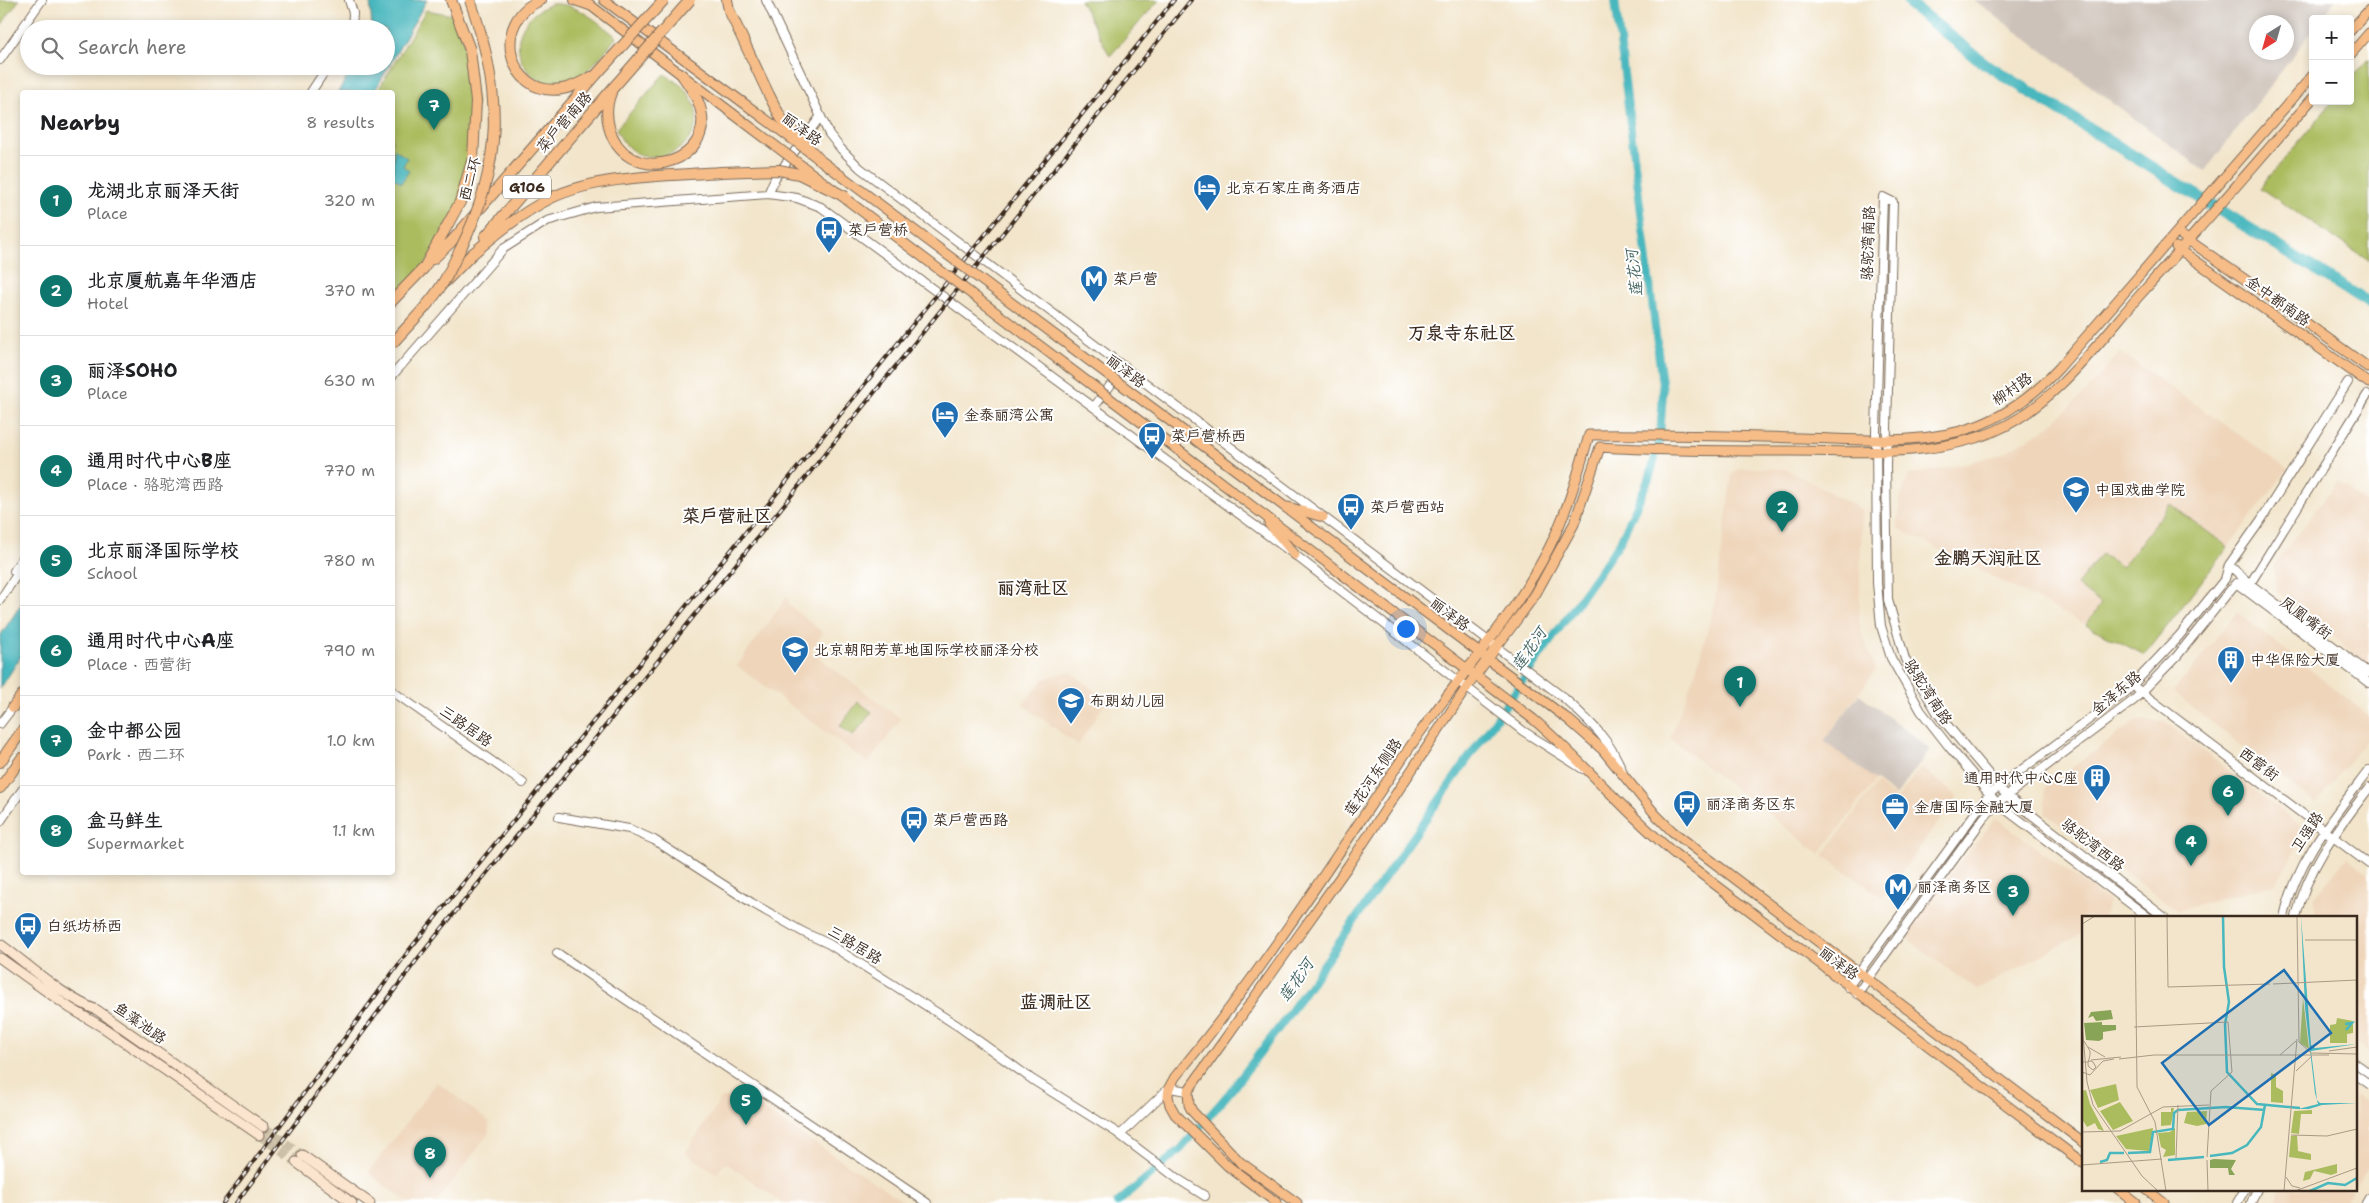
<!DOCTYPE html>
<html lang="en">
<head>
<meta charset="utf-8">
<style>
  :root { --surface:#fff; --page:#f6f6f6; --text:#202124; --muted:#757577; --line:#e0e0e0; --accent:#0f766e }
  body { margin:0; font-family:"Shantell Sans","LXGW WenKai TC",sans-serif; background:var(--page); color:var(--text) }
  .controls { position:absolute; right:15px; top:15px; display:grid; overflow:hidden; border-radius:5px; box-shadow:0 2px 8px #0003 }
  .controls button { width:45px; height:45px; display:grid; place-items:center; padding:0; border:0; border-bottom:1px solid var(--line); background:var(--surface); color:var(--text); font:25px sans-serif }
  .compass { position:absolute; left:2249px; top:15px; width:45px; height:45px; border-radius:50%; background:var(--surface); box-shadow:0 2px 8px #0003; rotate:217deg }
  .you { position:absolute; left:1405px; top:628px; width:18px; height:18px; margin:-12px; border:4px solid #fff; border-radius:50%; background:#1a73e8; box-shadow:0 0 0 8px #1a73e833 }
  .badge { display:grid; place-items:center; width:32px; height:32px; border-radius:50%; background:var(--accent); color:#fff; font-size:16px; font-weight:700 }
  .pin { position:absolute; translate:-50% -41px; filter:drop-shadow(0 1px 2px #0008) }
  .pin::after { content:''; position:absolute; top:26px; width:18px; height:15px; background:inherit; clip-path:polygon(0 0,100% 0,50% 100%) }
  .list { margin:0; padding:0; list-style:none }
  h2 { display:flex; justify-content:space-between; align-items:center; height:65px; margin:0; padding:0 20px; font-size:21px }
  h2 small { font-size:16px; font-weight:400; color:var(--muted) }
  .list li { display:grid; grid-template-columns:32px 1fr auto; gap:15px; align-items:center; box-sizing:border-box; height:90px; padding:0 20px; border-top:1px solid var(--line) }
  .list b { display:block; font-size:19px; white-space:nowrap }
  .list p { margin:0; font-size:16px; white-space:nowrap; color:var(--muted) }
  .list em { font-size:16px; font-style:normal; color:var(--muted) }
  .icon { flex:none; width:28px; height:28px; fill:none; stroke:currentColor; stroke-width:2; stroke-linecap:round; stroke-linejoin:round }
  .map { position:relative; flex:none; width:2369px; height:1203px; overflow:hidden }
  .search { position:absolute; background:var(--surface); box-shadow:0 2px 8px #0003; left:20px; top:20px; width:375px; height:55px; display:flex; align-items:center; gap:12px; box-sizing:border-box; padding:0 18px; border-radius:28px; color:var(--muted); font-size:19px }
  .panel { position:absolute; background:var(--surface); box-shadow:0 2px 8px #0003; left:20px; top:90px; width:375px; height:785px; border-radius:5px }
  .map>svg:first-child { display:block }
</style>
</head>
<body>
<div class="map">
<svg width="2369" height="1203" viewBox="0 0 2369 1203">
  <rect width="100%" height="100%" fill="#fff"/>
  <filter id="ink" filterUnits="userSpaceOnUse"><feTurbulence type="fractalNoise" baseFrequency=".02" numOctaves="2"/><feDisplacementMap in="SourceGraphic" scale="10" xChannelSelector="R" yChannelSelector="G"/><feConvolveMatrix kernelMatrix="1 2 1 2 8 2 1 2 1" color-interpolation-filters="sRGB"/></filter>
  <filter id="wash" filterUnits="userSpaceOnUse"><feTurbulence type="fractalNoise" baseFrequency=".0096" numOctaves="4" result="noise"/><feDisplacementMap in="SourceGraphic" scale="20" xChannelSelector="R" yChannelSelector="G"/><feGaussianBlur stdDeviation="1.12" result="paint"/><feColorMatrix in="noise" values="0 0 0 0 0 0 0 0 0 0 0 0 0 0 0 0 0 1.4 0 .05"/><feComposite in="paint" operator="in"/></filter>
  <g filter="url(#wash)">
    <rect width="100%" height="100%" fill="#f2e5cb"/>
    <path fill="#efd6bb" d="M2120,352L2288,469L2145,655L1898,528L1900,499L1909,475L1942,469L2002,454L2047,428L2088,390Z
      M1739,468L1786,469L1862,510L1859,619L1862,635L1876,669L1824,741L1876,780L1820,854L1670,739L1695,673L1714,607L1732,474Z
      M2338,481L2369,505V665L2276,591L2273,566Z
      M787,597L790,606L823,633L810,651L901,719L868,763L737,666Z
      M2237,612L2369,716V736L2316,804L2173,692Z
      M1069,671L1107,700L1078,745L1023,705L1044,679Z
      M2135,721H2164L2300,825L2301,842L2275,884L2178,911L2046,814L2044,789Z
      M1921,767L1957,796L1883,898L1823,855L1877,783L1897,799Z
      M1996,818L2109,901L2104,917H2083V933L1977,990L1901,934Z
      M2347,857L2369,874V1052L2355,1042V917H2315V897Z
      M437,1082L489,1122L488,1135L436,1203H410L368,1173Z
      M2355,1094L2369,1105V1166L2355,1186Z
      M743,1096L906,1203H783L726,1163L716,1173L685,1153L722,1098Z
      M2280,1189H2353L2344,1203H2273Z"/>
    <path fill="#cdc2b9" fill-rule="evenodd" d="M1974,0H2334L2335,1L2321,19H2313V30L2205,171ZM2256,22H2286V52H2256Z
      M1859,694L1930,749L1896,796L1824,741Z"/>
    <path fill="#abbc5f" stroke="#73733e" d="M0,0H19L0,27Z
      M1080,0H1159L1110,56Z
      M551,4C577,2 597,22 617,37C604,52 592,70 574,80C528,104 488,30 551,4Z
      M426,10L458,16L476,101L473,158L460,202L424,268L393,299L392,92H377Z
      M2369,58V261L2260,188L2333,101H2350V81Z
      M664,74C672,79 683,85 688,93C723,140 642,190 616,129Z
      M2170,504L2228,547L2145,655L2086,625L2101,604L2077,585L2101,554L2122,567Z
      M858,702L872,712L853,736L840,726Z"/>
    <path fill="#48b7be" stroke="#42706e" d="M370,0H427L374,92H338L354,66H386V29H372Z
      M394,149L407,158L403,166L409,171L401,183L393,177Z
      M22,603V655L0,689V636Z"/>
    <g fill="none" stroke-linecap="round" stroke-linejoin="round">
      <path stroke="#48b7be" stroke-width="8" d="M1117,1203L1181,1149L1230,1092L1284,1021L1620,542L1650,476L1660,438L1663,392L1615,0"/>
      <path stroke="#48b7be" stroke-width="12" d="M1908,0L1911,5L1984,63L2369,303"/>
    </g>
  </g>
  <g filter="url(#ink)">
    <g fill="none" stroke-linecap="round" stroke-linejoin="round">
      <path stroke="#cdc0a8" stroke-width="9" stroke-dasharray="9 4.5" stroke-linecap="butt" d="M264,1127L302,1155
        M259,1135L296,1162"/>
      <defs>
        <path id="tertiary" d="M349,0L353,13L352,29
          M766,0L829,134L841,149L860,168L1564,698C1589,721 1612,741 1623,773
          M0,60L42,0
          M311,92L328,66
          M768,194L775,178L820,117
          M392,376L503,249L547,221L596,207L768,194L797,198L821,207L1295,555L1523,731L1583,769
          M1094,407L1125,366
          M2229,565L2250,584L2369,673
          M14,571L22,558
          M2236,583L2369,683
          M0,600L22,567
          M2137,689L2369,864
          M392,691L523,783
          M0,724L13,707
          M559,817L629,829L654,840L752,903L803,932L829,944L958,1026L1033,1080L1116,1132L1178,1179L1205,1196
          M0,822L22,790
          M2148,917L1997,803L1950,748L1921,711L1891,658L1881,626L1877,583L1876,431L1883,197L1893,202L1886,465L1888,600L1905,659L1938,714L2006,795L2164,917
          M2284,917C2297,859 2334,816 2369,770
          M2296,917C2308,866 2338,829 2369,788
          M557,953L927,1203
          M1848,987L1989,794L2127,691L2179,636L2225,579L2229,565L2261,520L2348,382
          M1857,994L1983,819L1997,803L2134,700L2177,656L2236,583L2250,584L2367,395
          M2355,1063L2369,1073
          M2355,1074L2369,1084
          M1120,1135L1169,1088L1188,1091
          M2237,1203L2245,1189
          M2251,1203L2257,1189
          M2366,1203L2369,1198"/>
        <path id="secondary" d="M0,944C29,965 64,998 97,1010L264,1127
          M0,958L70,1008L104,1028L259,1135
          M302,1155L370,1203
          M296,1162L352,1203"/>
        <path id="primary" d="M604,0L741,101
          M586,2L732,113
          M2350,31L2369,10
          M2350,55L2369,33
          M2178,233L2269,296L2369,368
          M2176,247L2369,383
          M1193,438L1569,720L1602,749L1656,815L1672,831L2083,1142
          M1182,453L1533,719C1583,761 1624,812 1675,854L2083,1163
          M1288,507L1323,517
          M1269,524L1295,555
          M2118,1189L2136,1203
          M2146,1189L2164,1203
          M1277,1203L1228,1166L1175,1114L1170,1105L1168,1096L1169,1088L1175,1077C1262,973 1336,856 1412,744C1457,678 1513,619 1549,548C1567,512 1578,474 1589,435C1659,434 1730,436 1801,438C1859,439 1921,446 1977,426C2009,414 2036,393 2059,368L2313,75
          M1297,1203L1240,1162L1192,1111L1189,1105L1188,1091L1348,866L1467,687L1535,595L1574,524L1600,447C1663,451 1727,451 1790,451C1859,451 1930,458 1995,431C2053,406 2098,343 2139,296C2198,231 2255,164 2313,98"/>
        <path id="trunk" d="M541,0C490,20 507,98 562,89C572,88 582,82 591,77
          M575,0L590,5
          M727,0L729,10L769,95
          M611,93C606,105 606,115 609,127C625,187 708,166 702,116C700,100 691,88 682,75
          M485,237L613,88
          M470,256C496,234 521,213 551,198C599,175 668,176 721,172
          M433,259L451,242L596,75
          M445,282L473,253
          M392,301L424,268L460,202L473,158L476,101L470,50L451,0
          M13,707L22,695
          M0,762L22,731
          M0,788L22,758"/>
      </defs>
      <use href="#tertiary" stroke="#7b6b5b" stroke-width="10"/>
      <use href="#secondary" stroke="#7b6b5b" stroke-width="11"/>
      <use href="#primary" stroke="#7b6b5b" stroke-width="11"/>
      <use href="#trunk" stroke="#7b6b5b" stroke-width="12"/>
      <use href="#tertiary" stroke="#fff" stroke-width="8"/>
      <use href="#secondary" stroke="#fce5cf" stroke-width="9"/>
      <use href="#primary" stroke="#f7bd88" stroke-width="9"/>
      <use href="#trunk" stroke="#f7bd88" stroke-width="10"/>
      <defs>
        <path id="rail" d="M223,1203L410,949L1174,0
          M236,1203L419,957L1191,0"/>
      </defs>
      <use href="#rail" stroke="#3b2a1e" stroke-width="4"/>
      <use href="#rail" stroke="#fff" stroke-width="2" stroke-dasharray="5.5" stroke-linecap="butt"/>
      <defs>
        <path id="primary-bridge" d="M741,101L1193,438
          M732,113L1182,453"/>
        <path id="trunk-bridge" d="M596,75L664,0
          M613,88L690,0
          M769,95L781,118L819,159
          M721,172L779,170L799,174L846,197
          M392,344C408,325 428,307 441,286C448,276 453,263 459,252C504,164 503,92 470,0"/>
      </defs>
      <use href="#primary-bridge" stroke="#7b6b5b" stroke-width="11" stroke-linecap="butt"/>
      <use href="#trunk-bridge" stroke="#7b6b5b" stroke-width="12" stroke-linecap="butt"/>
      <use href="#primary-bridge" stroke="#f7bd88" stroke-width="9"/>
      <use href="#trunk-bridge" stroke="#f7bd88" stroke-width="10"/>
    </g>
  </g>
  <defs>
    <symbol id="hotel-pin" viewBox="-11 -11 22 30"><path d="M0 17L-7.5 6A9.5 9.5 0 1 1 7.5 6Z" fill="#1f6fb2" stroke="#fff"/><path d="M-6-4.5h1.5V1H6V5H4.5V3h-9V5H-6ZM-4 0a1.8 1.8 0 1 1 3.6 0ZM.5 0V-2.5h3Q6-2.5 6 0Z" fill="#fff"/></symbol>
    <symbol id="bus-pin" viewBox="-11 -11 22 30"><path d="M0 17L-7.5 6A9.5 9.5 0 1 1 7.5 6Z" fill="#1f6fb2" stroke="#fff"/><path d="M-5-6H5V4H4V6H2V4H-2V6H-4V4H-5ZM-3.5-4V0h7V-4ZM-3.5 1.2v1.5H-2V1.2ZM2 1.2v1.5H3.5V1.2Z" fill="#fff"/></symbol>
    <symbol id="metro-pin" viewBox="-11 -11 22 30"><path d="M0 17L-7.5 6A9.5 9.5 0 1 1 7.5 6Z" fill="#1f6fb2" stroke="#fff"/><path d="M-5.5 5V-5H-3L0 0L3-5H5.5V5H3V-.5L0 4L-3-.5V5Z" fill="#fff"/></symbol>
    <symbol id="university-pin" viewBox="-11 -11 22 30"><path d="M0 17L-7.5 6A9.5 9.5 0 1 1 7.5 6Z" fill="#1f6fb2" stroke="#fff"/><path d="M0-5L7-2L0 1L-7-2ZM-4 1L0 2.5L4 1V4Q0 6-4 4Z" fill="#fff"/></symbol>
    <symbol id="school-pin" viewBox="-11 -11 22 30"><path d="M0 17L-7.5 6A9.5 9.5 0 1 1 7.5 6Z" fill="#1f6fb2" stroke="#fff"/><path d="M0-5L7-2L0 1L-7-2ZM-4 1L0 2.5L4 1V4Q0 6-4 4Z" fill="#fff"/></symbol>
    <symbol id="building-pin" viewBox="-11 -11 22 30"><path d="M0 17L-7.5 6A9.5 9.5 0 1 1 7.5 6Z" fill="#1f6fb2" stroke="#fff"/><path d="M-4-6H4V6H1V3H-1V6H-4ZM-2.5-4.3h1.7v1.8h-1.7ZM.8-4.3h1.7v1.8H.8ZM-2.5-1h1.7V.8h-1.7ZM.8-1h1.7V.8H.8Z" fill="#fff"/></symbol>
    <symbol id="office-pin" viewBox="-11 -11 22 30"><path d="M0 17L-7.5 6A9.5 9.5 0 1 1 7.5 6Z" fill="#1f6fb2" stroke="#fff"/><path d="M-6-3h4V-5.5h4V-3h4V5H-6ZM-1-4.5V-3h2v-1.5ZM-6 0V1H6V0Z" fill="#fff"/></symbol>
  </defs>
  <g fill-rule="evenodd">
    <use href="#hotel-pin" x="1191" y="172" width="32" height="43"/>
    <use href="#bus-pin" x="813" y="214" width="32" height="43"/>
    <use href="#metro-pin" x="1078" y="263" width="32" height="43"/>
    <use href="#hotel-pin" x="929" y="399" width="32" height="43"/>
    <use href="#bus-pin" x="1136" y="420" width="32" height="43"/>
    <use href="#university-pin" x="2060" y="474" width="32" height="43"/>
    <use href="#bus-pin" x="1335" y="491" width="32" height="43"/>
    <use href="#school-pin" x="779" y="634" width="32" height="43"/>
    <use href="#building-pin" x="2215" y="644" width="32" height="43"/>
    <use href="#school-pin" x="1055" y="685" width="32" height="43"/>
    <use href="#building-pin" x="2081" y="762" width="32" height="43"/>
    <use href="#bus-pin" x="1671" y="788" width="32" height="43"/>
    <use href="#office-pin" x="1879" y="791" width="32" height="43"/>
    <use href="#bus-pin" x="898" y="804" width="32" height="43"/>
    <use href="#metro-pin" x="1882" y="871" width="32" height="43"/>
    <use href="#bus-pin" x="12" y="910" width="32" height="43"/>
  </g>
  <g text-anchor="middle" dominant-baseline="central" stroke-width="4" stroke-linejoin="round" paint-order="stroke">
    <rect fill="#fff" stroke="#766a62" stroke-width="1" x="503" y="175.5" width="48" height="23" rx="4"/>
    <g font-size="14" font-weight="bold" fill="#3b2a1e">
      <text x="527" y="187">G106</text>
    </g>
    <g font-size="15" fill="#3b2a1e" stroke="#fff">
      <text transform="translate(564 122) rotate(-49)">菜户营南路</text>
      <text transform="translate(802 129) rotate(36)">丽泽路</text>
      <text transform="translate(470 179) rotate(-75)">西二环</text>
      <text transform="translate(1868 243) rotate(-88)">骆驼湾南路</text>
      <text transform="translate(2278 301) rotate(35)">金中都南路</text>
      <text transform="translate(1126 371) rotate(37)">丽泽路</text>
      <text transform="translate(2012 389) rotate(-35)">柳村路</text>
      <text transform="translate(1450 614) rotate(37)">丽泽路</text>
      <text transform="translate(2306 618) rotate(37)">凤凰嘴街</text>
      <text transform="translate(1928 692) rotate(57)">骆驼湾南路</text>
      <text transform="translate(2116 693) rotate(-40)">金泽东路</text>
      <text transform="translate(466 726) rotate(35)">三路居路</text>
      <text transform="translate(2259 764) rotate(37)">西营街</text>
      <text transform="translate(1373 777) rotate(-56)">莲花河东侧路</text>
      <text transform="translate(2307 832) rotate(-56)">卫强路</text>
      <text transform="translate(2093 845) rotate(38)">骆驼湾西路</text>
      <text transform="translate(855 945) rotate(31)">三路居路</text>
      <text transform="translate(1839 963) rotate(37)">丽泽路</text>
      <text transform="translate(140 1023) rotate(35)">鱼藻池路</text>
    </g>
    <g font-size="15" fill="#3b2a1e" stroke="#fff" text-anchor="start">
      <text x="1226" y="188">北京石家庄商务酒店</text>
      <text x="848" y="230">菜户营桥</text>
      <text x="1113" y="279">菜户营</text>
      <text x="964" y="415">金泰丽湾公寓</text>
      <text x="1171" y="436">菜户营桥西</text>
      <text x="2095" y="490">中国戏曲学院</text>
      <text x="1370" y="507">菜户营西站</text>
      <text x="814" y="650">北京朝阳芳草地国际学校丽泽分校</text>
      <text x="2250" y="660">中华保险大厦</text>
      <text x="1090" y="701">布朗幼儿园</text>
      <text x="2078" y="778" text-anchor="end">通用时代中心C座</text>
      <text x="1706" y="804">丽泽商务区东</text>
      <text x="1914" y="807">金唐国际金融大厦</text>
      <text x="933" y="820">菜户营西路</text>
      <text x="1917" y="887">丽泽商务区</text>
      <text x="47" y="926">白纸坊桥西</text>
    </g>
    <g font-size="16" font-style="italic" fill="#40625e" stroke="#fff">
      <text transform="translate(1634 273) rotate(-97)">莲花河</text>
      <text transform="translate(1529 649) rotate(-55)">莲花河</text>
      <text transform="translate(1296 980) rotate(-55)">莲花河</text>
    </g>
    <g font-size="18" font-weight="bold" fill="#3b2a1e" stroke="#fff">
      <text x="1462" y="333">万泉寺东社区</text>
      <text x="727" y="516">菜户营社区</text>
      <text x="1988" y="558">金鹏天润社区</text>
      <text x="1033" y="588">丽湾社区</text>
      <text x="1056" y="1002">蓝调社区</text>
    </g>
  </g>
  <g transform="translate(2082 916)">
    <rect width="275" height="275" fill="#f2e5cb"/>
    <path d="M221,82L227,133L218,127ZM255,102L271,105V117L265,118V127H248V109L254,108ZM189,157L194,159V171L201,175V187L189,186ZM34,168L37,184L16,192L8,174ZM4,174L8,188L22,215L16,213L13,207L5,211L0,203V175ZM38,186L51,205L31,214L18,195ZM89,192H92L89,209L79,210V196H89ZM230,194V198H219L217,218L209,217L212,195ZM125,195L124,208L115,210L102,207L105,196ZM71,212L67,235L44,233L34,220ZM93,212V239L81,241L84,234L79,231L76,217L88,216ZM215,219L216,235L229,238V244L207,241L209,220ZM255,248V257L249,259L232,255L228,263L221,265L223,256Z" fill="#abbc5f"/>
    <path d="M29,94L31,103L14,105L11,100L6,102L9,96ZM20,106V109H34V114L21,116V123L17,125L4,124L2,107ZM132,243L154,244L149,253L153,259H147L146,252H128V244Z" fill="#88a456"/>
    <path d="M219,0L229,129L233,132L275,128L229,135L235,184L238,187H275L240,189L227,193H216L236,188L233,177L223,91Z" fill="#48b7be"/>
    <path fill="none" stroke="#48b7be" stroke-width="2.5" d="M141,0L142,51L147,86L143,108L145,156L175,188L218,192M263,108L270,107L264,114M46,237L68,236L71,216L91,213L92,197L96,194L144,191L183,194M128,240L150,237L165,229L179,211L183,189M86,244L122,241M18,246L25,244L28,237H42M228,275L246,267L263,269L275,262"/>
    <path fill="none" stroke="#a99a86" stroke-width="1" d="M53,0L55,171L73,206L84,275M85,0L86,71L188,68M215,0L217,126L229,137L275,138M0,8L13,0M223,24H275M191,68L275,64M0,107L5,166L11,189L60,260L76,275M52,111L146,106L150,156L129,175L125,241M6,131L23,141M247,135L275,131M198,139L214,125M37,143L72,139H247M9,144L39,141M0,146H5L8,145H9L11,146L14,151L11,154L7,151L6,149V147L8,139V135L2,125M214,155L230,140M0,156L8,159L21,145L32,143M0,216L38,215L81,191L127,189M209,219L245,220L275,213M94,242L96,189M125,244L126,275M0,249L80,243M204,261L210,270L218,272M202,275L215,123M213,275L275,252"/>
    <path fill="#1f6fb2" fill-opacity="0.15" stroke="#1f6fb2" stroke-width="2.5" d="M202,54L249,117L127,209L80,147Z"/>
    <rect width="275" height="275" fill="none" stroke="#3b2a1e" stroke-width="2.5"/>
  </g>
</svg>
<div class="controls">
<button>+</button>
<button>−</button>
</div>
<svg class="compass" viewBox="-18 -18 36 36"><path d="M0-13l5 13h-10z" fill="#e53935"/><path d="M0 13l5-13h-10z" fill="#757577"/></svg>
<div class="you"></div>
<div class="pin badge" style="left:1740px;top:707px">1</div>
<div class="pin badge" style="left:1782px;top:532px">2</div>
<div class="pin badge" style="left:2013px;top:916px">3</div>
<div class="pin badge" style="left:2191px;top:866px">4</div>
<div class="pin badge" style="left:746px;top:1125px">5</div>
<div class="pin badge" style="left:2228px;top:816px">6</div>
<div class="pin badge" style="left:434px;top:130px">7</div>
<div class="pin badge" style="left:430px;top:1178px">8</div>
<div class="search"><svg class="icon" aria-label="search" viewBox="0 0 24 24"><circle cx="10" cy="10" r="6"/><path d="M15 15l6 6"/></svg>Search here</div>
<section class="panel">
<h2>Nearby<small>8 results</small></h2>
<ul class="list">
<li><span class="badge">1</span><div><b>龙湖北京丽泽天街</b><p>Place</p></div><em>320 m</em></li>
<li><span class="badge">2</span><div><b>北京厦航嘉年华酒店</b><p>Hotel</p></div><em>370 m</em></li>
<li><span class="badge">3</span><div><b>丽泽SOHO</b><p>Place</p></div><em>630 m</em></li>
<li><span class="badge">4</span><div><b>通用时代中心B座</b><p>Place · 骆驼湾西路</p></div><em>770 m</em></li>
<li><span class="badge">5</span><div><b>北京丽泽国际学校</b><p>School</p></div><em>780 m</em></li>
<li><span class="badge">6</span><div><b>通用时代中心A座</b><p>Place · 西营街</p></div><em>790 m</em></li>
<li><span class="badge">7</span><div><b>金中都公园</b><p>Park · 西二环</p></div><em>1.0 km</em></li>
<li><span class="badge">8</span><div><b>盒马鲜生</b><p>Supermarket</p></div><em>1.1 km</em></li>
</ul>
</section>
</div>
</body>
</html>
